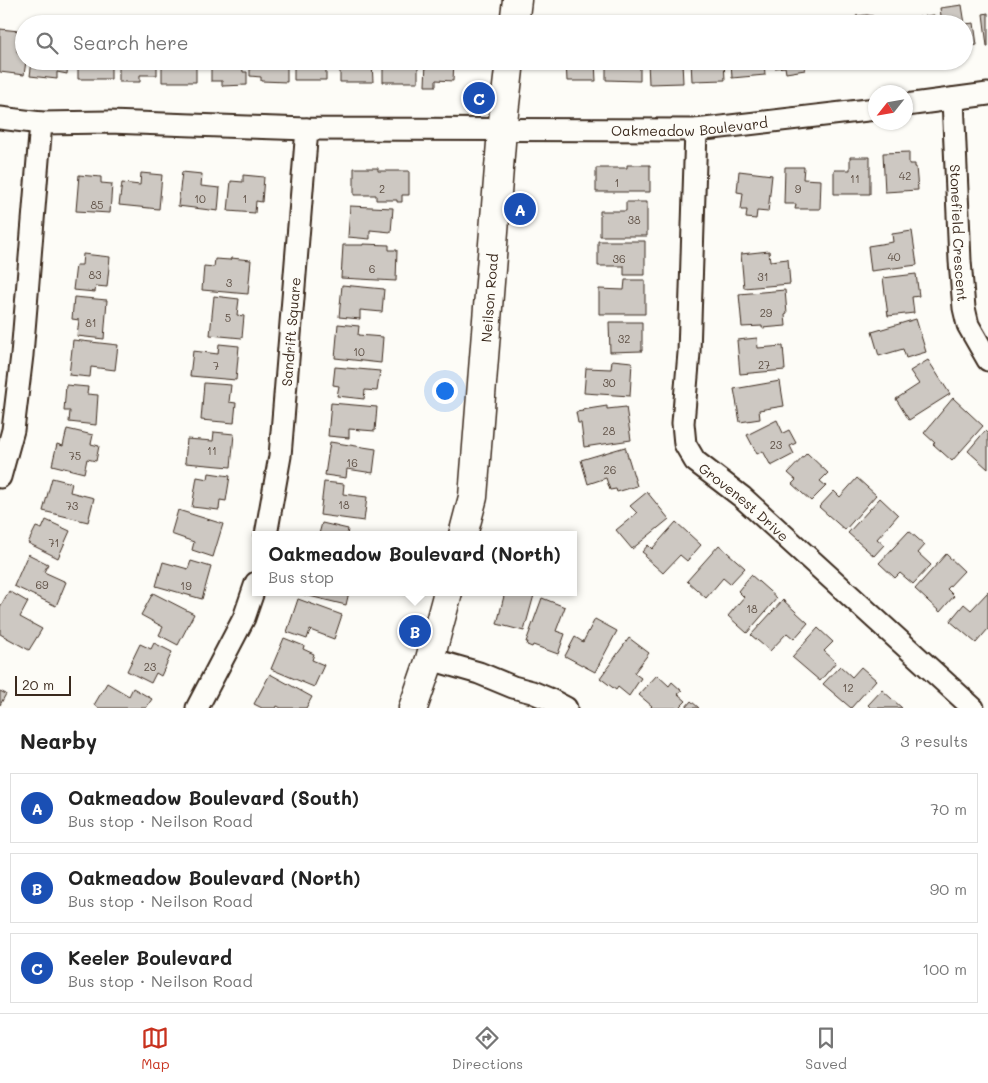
<!DOCTYPE html>
<html lang="en">
<head>
<meta charset="utf-8">
<style>
  :root { --surface:#fff; --page:#f2f2f2; --text:#222; --muted:#767676; --line:#e0e0e0; --accent:#c8321e }
  body { margin:0; font-family:Mali,sans-serif; background:var(--page); color:var(--text) }
  .compass { position:absolute; left:868px; top:85px; width:45px; height:45px; border-radius:50%; background:var(--surface); box-shadow:0 1px 4px #0004; rotate:239deg }
  .scale { position:absolute; left:15px; bottom:12px; width:56px; box-sizing:border-box; padding-left:5px; border:2px solid #3b2a1e; border-top:0; font-size:14px; line-height:18px; white-space:nowrap; color:#3b2a1e; -webkit-text-stroke:4px #fdfcf7; paint-order:stroke }
  .you { position:absolute; left:444px; top:390px; width:18px; height:18px; margin:-12px; border:4px solid #fff; border-radius:50%; background:#1a73e8; box-shadow:0 0 0 8px #1a73e833 }
  .badge { display:grid; place-items:center; width:32px; height:32px; border-radius:50%; background:var(--accent); color:#fff; font-size:16px; font-weight:700 }
  .pin { position:absolute; translate:-50% -50%; border:2px solid #fff; box-shadow:0 1px 5px #0006 }
  .popup { position:absolute; left:252px; top:531px; width:325px; height:65px; box-sizing:border-box; display:grid; place-content:center; border-radius:0px; background:var(--surface); filter:drop-shadow(0 1px 4px #0005); font-size:16px; white-space:nowrap; color:var(--muted) }
  .popup b { font-size:19px; color:var(--text) }
  .popup::after { content:''; position:absolute; left:50%; top:100%; margin-left:-10px; border:10px solid transparent; border-top-color:var(--surface) }
  .list { margin:0; padding:0; list-style:none }
  h2 { display:flex; justify-content:space-between; align-items:center; height:65px; margin:0; padding:0 20px; font-size:21px }
  h2 small { font-size:16px; font-weight:400; color:var(--muted) }
  .list li { display:grid; grid-template-columns:32px 1fr auto; gap:15px; align-items:center; box-sizing:border-box; height:70px; margin:0 10px 10px; padding:0 10px; border:1px solid var(--line); border-radius:0px }
  .list b { display:block; font-size:19px; white-space:nowrap }
  .list p { margin:0; font-size:16px; white-space:nowrap; color:var(--muted) }
  .list em { font-size:16px; font-style:normal; color:var(--muted) }
  .icon { flex:none; width:28px; height:28px; fill:none; stroke:currentColor; stroke-width:2; stroke-linecap:round; stroke-linejoin:round }
  .map { position:relative; flex:none; width:988px; height:708px; overflow:hidden }
  .search { position:absolute; background:var(--surface); box-shadow:0 1px 4px #0004; left:15px; right:15px; top:15px; height:55px; display:flex; align-items:center; gap:12px; box-sizing:border-box; padding:0 18px; border-radius:28px; color:var(--muted); font-size:19px }
  .sheet { height:305px; background:var(--surface) }
  nav { display:flex; justify-content:space-around; align-items:center; box-sizing:border-box; height:70px; border-top:1px solid var(--line); background:var(--surface); font-size:14px; color:var(--muted) }
  nav a { display:grid; justify-items:center; gap:2px }
  nav .on { color:var(--accent) }
  .map>svg:first-child { display:block }
</style>
</head>
<body>
<div class="map">
<svg width="988" height="708" viewBox="0 0 988 708">
  <rect width="100%" height="100%" fill="#fdfcf7"/>
  <filter id="ink" filterUnits="userSpaceOnUse"><feTurbulence type="fractalNoise" baseFrequency=".02" numOctaves="2"/><feDisplacementMap in="SourceGraphic" scale="10" xChannelSelector="R" yChannelSelector="G"/><feConvolveMatrix kernelMatrix="1 2 1 2 8 2 1 2 1" color-interpolation-filters="sRGB"/></filter>
  <g filter="url(#ink)">
    <path fill="#cdc8c2" stroke="#3b2a1e" d="M962,5L965,24L974,23L977,45L964,47V24H942L940,8Z
      M988,13V46H987L983,14Z
      M867,15L873,16L874,23L891,21L892,24H857L856,16Z
      M934,15L936,24H898V20Z
      M0,29L19,31L17,52L24,53V61H26L24,75L0,72Z
      M32,61H68L67,74L57,72V79L30,76Z
      M78,61H111V79H78Z
      M119,61H157V75H140V82H119Z
      M162,61H196V82H162Z
      M211,61H242L243,72H247V85L222,86V81H211Z
      M250,61H287V82L261,81V77L250,76Z
      M294,61H326V80H294Z
      M340,61H372L373,82H340Z
      M383,61H418V82H383Z
      M426,61H454L453,81L436,80V86H425Z
      M566,61H595L596,81H567Z
      M606,61H640V81L606,80Z
      M648,61L682,62L683,83L649,84Z
      M691,61H724L725,80L692,81Z
      M731,61H764L765,75L732,78Z
      M774,61H804L805,70L786,73L785,67L775,68Z
      M831,61H853V63L832,65Z
      M909,152V164H915V167H916L918,190L885,192L883,153Z
      M850,157H870V194H834V170H850Z
      M627,165H650V192H596V168H627Z
      M785,167H804L803,179L821,180L820,209H795L796,204H784Z
      M354,168H378V171H409V195H402V202H397V200H376V195H354Z
      M739,171L772,175L768,212L757,211L756,219L746,218L747,210H741L743,193L737,192Z
      M182,172L202,174L201,186L220,188L218,211L178,206Z
      M141,173L162,175L159,209L119,205L122,183L140,185Z
      M79,175L101,177V183L112,184L110,213L76,211Z
      M243,175L264,177L262,202L256,201L255,213L228,211L231,181L243,182Z
      M626,202H647V236H600V211H626Z
      M350,206L393,208L391,232L370,230V239L348,237Z
      M912,231L917,265L871,271L868,246L893,242L892,234Z
      M598,241H645V275H624V266H598Z
      M363,244L389,245V250H397L396,281L341,278L343,245H363Z
      M769,251L770,261L788,259L790,284L744,288L741,254Z
      M83,254L110,257L107,287L96,286L95,292L73,290L76,265H82Z
      M231,258L251,260L248,294L202,290L204,266L214,267L215,259L230,260Z
      M916,274L919,296L912,297L914,313L888,316L883,278Z
      M625,280H645V314H599V289L624,290Z
      M342,285L384,289L382,312L360,310V319L339,317Z
      M785,290L787,314L785,315L786,326L762,328V326L742,327L739,294Z
      M214,296L239,299L237,315L244,316L242,338L210,335Z
      M74,297L107,300L104,339L77,336L79,320L72,319Z
      M916,319L926,352L906,358L903,349L879,356L872,332Z
      M609,322H642V351L610,352Z
      M338,324L359,326L358,335L383,337L381,363L335,358Z
      M757,338L758,348L783,346L785,370L740,374L737,340Z
      M73,340L118,345L115,370L91,367L90,377L69,375Z
      M219,344L239,346L236,380L190,376L193,351L218,354Z
      M612,360L632,362L630,396L584,393L586,368L611,369Z
      M928,360L950,394L909,420L896,399L919,384L910,371Z
      M335,367L380,371L377,391L365,390L364,399L337,396L339,386L333,385Z
      M780,381L784,406L759,410L760,419L740,422L734,389Z
      M204,383L231,385L229,402L236,403L234,423L201,420Z
      M66,385L88,387L87,394L98,395L96,425L69,422L70,411H64Z
      M953,398L983,426L952,461L933,444L935,443L924,433Z
      M331,403L377,407L375,431L349,429V438L328,436Z
      M607,406V409L626,407L631,440L584,447L581,423H578L576,412L583,411L582,410Z
      M777,420L783,433L789,430L796,443L790,446L794,454L771,466L763,451L757,454L747,435Z
      M67,429L93,435L91,444L99,446L96,461L87,459L84,473L52,465L57,444L63,446Z
      M985,431L988,434V469L968,451Z
      M214,432L234,434L231,467L185,463L187,439L213,441Z
      M330,442L376,449L373,473L347,469L346,478L325,475Z
      M625,447L637,486L617,492L616,489L610,490L606,478L588,484L581,460Z
      M807,453L828,473L820,481L826,486L811,501L792,484L796,480L788,473Z
      M209,473L230,476L226,501L220,500L219,510L192,507L197,477L208,479Z
      M52,478L72,483L70,492L94,498L88,522L43,511Z
      M857,478L876,495L845,530L819,507L834,491L840,497Z
      M324,482L344,484L343,494L367,497L364,521L320,515Z
      M647,492L669,519L632,549L616,530L637,513L630,506Z
      M880,498L898,515L877,539L884,545L874,556L848,533Z
      M178,510L223,524L213,557L192,550L194,542L171,534Z
      M46,520L70,531L58,558L28,543L36,527L42,529Z
      M676,522L701,545L687,561L680,555L663,573L645,557L646,555L642,552L648,545L652,549Z
      M322,523L348,529L347,535H313L314,533L319,534Z
      M909,531L925,545L918,553L931,565L913,584L900,573L895,578L879,563Z
      M719,545L745,568L730,584L723,578L706,598L687,581Z
      M28,554L48,564L44,572L66,582L56,606L14,586Z
      M946,554L964,571L947,589L954,596L940,612L915,589Z
      M191,561L211,567L202,599L156,586L163,562L188,569Z
      M751,575L777,598L747,633L728,616L744,597L738,591Z
      M9,591L28,602L20,617L42,629L29,650L0,634V607Z
      M301,592H349L346,605L301,594Z
      M505,592H525L534,595L524,631L497,624Z
      M988,592V629L976,643L950,621L964,604L971,610Z
      M153,593L194,614L178,645L159,635L163,627L141,615Z
      M542,598L565,607L556,631L565,634L558,654L533,645L532,647L527,645L528,642H526Z
      M298,599L342,615L334,639L310,630L307,639L287,632Z
      M783,600L808,623L794,639L787,633L770,651L751,635Z
      M595,619L617,631L595,672L565,656L575,637L583,642Z
      M818,628L833,642L824,651L836,662L820,681L792,657Z
      M284,638L304,646L303,649L314,654L312,660L324,665L314,687L271,669Z
      M629,638L649,653L634,673L641,678L629,696L618,687L616,690L600,678Z
      M154,643L172,652L161,676L156,673L151,683L127,671L140,644L151,649Z
      M840,666L852,677L861,667L876,680L851,708L823,684Z
      M270,674L312,697L306,708H281L277,706L276,708H262L254,704Z
      M657,675L669,686L672,682L682,691L678,694L686,701L679,708H650L652,706L639,695Z
      M107,683L129,696L133,688L152,699L146,708H99L94,705Z
      M882,690L902,708H871L868,705Z
      M0,691L6,694L0,705Z
      M691,701L699,708H685Z"/>
    <g fill="none" stroke-linecap="round" stroke-linejoin="round">
      <defs>
        <g id="street">
          <path id="s1" d="M953,99L960,261L964,308L968,325L988,360"/>
          <path d="M906,105L988,94"/>
          <path id="s2" d="M0,118L41,123L109,122L307,129L696,130L876,109"/>
          <path id="s3" d="M696,130L689,353L683,423L685,444L695,461L742,497L973,708"/>
          <path d="M0,477L13,430L22,355L41,123"/>
          <path id="s4" d="M266,535L280,456L307,129"/>
          <path d="M430,659L479,673L513,687L532,692L549,699L566,708"/>
          <path d="M197,708L244,618L256,583"/>
        </g>
        <g id="secondary">
          <path d="M514,24L517,0"/>
          <path id="s5" d="M463,535L473,497L502,130L510,61"/>
          <path d="M413,708L430,659L448,592"/>
        </g>
      </defs>
      <use href="#street" stroke="#3b2a1e" stroke-width="25"/>
      <use href="#secondary" stroke="#3b2a1e" stroke-width="31"/>
      <use href="#street" stroke="#fdfcf7" stroke-width="21"/>
      <use href="#secondary" stroke="#fdfcf7" stroke-width="28"/>
    </g>
  </g>
  <g text-anchor="middle" dominant-baseline="central" stroke-width="4" stroke-linejoin="round" paint-order="stroke">
    <g font-size="11" fill="#605247">
      <text x="905" y="175">42</text>
      <text x="855" y="178">11</text>
      <text x="617" y="182">1</text>
      <text x="382" y="188">2</text>
      <text x="798" y="188">9</text>
      <text x="200" y="198">10</text>
      <text x="245" y="198">1</text>
      <text x="97" y="204">85</text>
      <text x="634" y="219">38</text>
      <text x="894" y="256">40</text>
      <text x="619" y="258">36</text>
      <text x="372" y="268">6</text>
      <text x="95" y="274">83</text>
      <text x="763" y="276">31</text>
      <text x="229" y="282">3</text>
      <text x="766" y="312">29</text>
      <text x="228" y="317">5</text>
      <text x="91" y="322">81</text>
      <text x="624" y="338">32</text>
      <text x="359" y="351">10</text>
      <text x="764" y="364">27</text>
      <text x="216" y="365">7</text>
      <text x="609" y="382">30</text>
      <text x="609" y="430">28</text>
      <text x="776" y="444">23</text>
      <text x="212" y="450">11</text>
      <text x="75" y="455">75</text>
      <text x="352" y="462">16</text>
      <text x="610" y="469">26</text>
      <text x="344" y="504">18</text>
      <text x="72" y="505">73</text>
      <text x="54" y="542">71</text>
      <text x="42" y="584">69</text>
      <text x="186" y="585">19</text>
      <text x="752" y="608">18</text>
      <text x="150" y="666">23</text>
      <text x="848" y="687">12</text>
    </g>
    <g font-size="14" fill="#3b2a1e" stroke="#fdfcf7">
      <text stroke="none"><textPath href="#s2" startOffset="690">Oakmeadow Boulevard</textPath></text>
      <text stroke="none"><textPath href="#s1" startOffset="134">Stonefield Crescent</textPath></text>
      <text stroke="none"><textPath href="#s5" startOffset="239">Neilson Road</textPath></text>
      <text stroke="none"><textPath href="#s4" startOffset="205">Sandrift Square</textPath></text>
      <text stroke="none"><textPath href="#s3" startOffset="398">Grovenest Drive</textPath></text>
    </g>
  </g>
</svg>
<svg class="compass" viewBox="-18 -18 36 36"><path d="M0-13l5 13h-10z" fill="#e53935"/><path d="M0 13l5-13h-10z" fill="#767676"/></svg>
<div class="scale">20 m</div>
<div class="you"></div>
<div class="pin badge" style="left:520px;top:209px;background:#1a4fb4">A</div>
<div class="pin badge" style="left:415px;top:631px;background:#1a4fb4">B</div>
<div class="popup"><b>Oakmeadow Boulevard (North)</b>Bus stop</div>
<div class="pin badge" style="left:479px;top:98px;background:#1a4fb4">C</div>
<div class="search"><svg class="icon" aria-label="search" viewBox="0 0 24 24"><circle cx="10" cy="10" r="6"/><path d="M15 15l6 6"/></svg>Search here</div>
</div>
<section class="sheet">
<h2>Nearby<small>3 results</small></h2>
<ul class="list">
<li><span class="badge" style="background:#1a4fb4">A</span><div><b>Oakmeadow Boulevard (South)</b><p>Bus stop · Neilson Road</p></div><em>70 m</em></li>
<li><span class="badge" style="background:#1a4fb4">B</span><div><b>Oakmeadow Boulevard (North)</b><p>Bus stop · Neilson Road</p></div><em>90 m</em></li>
<li><span class="badge" style="background:#1a4fb4">C</span><div><b>Keeler Boulevard</b><p>Bus stop · Neilson Road</p></div><em>100 m</em></li>
</ul>
</section>
<nav>
<a class="on"><svg class="icon" aria-label="map" viewBox="0 0 24 24"><path d="M3 6l6-2 6 2 6-2v14l-6 2-6-2-6 2zM9 4v14M15 6v14"/></svg>Map</a>
<a><svg class="icon" aria-label="directions" viewBox="0 0 24 24"><path d="M12 3l9 9-9 9-9-9zM9 14v-3h6M13 9l2 2-2 2"/></svg>Directions</a>
<a><svg class="icon" aria-label="saved" viewBox="0 0 24 24"><path d="M7 4h10v16l-5-4-5 4z"/></svg>Saved</a>
</nav>
</body>
</html>
